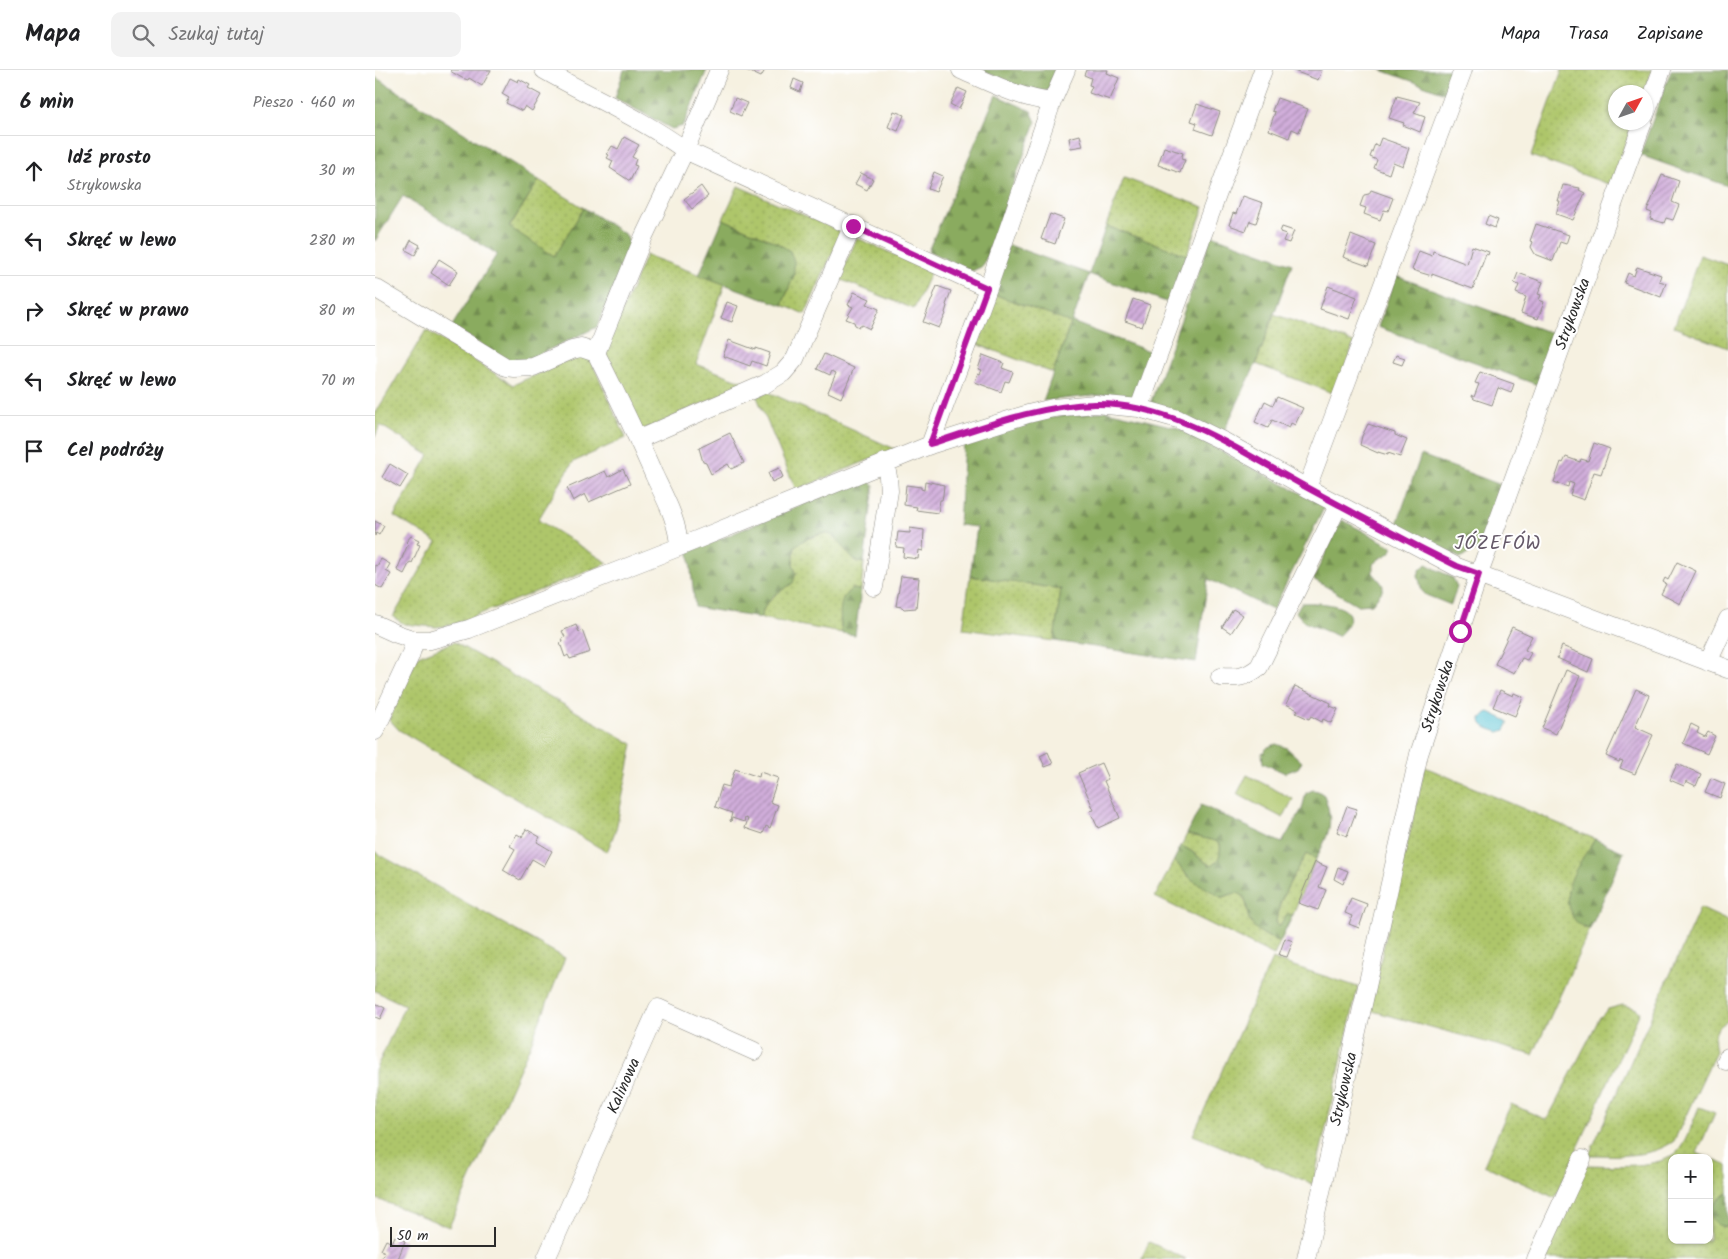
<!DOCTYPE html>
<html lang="pl">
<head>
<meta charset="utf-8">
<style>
  :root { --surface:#fff; --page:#f2f2f2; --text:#202124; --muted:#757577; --line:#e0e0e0 }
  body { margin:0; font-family:Kalam,sans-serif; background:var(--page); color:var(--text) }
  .controls { position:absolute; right:15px; bottom:15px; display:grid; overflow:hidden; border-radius:10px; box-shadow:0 1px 4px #0004 }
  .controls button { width:45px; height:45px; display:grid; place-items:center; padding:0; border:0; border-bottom:1px solid var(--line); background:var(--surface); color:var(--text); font:25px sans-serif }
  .compass { position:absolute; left:1233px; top:15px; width:45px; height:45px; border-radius:50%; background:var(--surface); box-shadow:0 1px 4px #0004; rotate:50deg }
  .scale { position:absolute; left:15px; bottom:12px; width:106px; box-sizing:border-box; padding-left:5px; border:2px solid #2b2b2b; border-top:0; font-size:14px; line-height:18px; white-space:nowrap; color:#2b2b2b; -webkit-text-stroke:4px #fff; paint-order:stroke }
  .stop { position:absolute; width:15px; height:15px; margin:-11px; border:4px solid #b5179e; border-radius:50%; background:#fff }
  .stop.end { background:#b5179e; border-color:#fff; box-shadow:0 1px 5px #0008 }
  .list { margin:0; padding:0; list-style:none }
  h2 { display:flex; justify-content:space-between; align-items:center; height:65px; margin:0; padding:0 20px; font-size:21px }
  h2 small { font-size:16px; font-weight:400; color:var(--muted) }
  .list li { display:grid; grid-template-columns:32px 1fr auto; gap:15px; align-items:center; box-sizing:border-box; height:70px; padding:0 20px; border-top:1px solid var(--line) }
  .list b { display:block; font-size:19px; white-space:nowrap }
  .list p { margin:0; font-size:16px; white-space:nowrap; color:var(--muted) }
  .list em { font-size:16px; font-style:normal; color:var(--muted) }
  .icon { flex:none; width:28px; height:28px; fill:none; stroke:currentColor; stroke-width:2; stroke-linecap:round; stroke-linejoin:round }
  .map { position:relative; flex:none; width:1353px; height:1189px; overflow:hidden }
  header { display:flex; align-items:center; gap:30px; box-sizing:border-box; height:70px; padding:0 25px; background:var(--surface); border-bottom:1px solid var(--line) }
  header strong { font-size:24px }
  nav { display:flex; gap:28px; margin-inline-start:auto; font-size:18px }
  .search { width:350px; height:45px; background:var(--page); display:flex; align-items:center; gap:12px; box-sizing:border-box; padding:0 18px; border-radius:10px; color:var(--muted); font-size:19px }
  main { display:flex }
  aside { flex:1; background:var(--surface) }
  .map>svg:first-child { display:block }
</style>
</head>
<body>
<header>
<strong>Mapa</strong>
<div class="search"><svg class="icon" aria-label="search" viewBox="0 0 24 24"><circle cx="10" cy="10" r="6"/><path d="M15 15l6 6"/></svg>Szukaj tutaj</div>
<nav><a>Mapa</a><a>Trasa</a><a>Zapisane</a></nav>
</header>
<main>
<aside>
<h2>6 min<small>Pieszo · 460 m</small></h2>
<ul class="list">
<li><svg class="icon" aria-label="ahead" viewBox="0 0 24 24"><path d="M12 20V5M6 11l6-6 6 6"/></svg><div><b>Idź prosto</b><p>Strykowska</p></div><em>30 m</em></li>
<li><svg class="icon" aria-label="left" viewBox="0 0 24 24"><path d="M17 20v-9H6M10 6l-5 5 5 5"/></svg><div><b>Skręć w lewo</b></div><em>280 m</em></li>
<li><svg class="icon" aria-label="right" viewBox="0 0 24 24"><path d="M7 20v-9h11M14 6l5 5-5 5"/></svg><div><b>Skręć w prawo</b></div><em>80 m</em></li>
<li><svg class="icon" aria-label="left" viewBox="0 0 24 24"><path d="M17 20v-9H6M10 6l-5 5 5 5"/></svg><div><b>Skręć w lewo</b></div><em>70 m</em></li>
<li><svg class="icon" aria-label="arrive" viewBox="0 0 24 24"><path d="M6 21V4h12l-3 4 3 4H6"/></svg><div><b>Cel podróży</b></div></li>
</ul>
</aside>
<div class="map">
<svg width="1353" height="1189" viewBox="0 0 1353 1189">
  <defs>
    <pattern id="grass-dots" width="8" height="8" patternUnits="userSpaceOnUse" patternTransform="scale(1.25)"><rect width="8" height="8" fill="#aec66b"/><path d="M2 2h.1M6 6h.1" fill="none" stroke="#96aa5d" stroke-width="1.8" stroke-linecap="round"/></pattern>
    <pattern id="forest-firs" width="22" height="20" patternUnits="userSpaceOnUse" patternTransform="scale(1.25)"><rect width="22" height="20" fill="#8aab5f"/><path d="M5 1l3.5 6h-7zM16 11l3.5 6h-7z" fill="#718b4f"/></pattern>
    <pattern id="building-hatch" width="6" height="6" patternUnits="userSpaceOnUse" patternTransform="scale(1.25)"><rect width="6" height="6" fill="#d1aedb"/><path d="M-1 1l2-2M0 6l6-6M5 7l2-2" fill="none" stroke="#aa8eb2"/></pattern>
  </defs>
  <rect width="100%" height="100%" fill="#fff"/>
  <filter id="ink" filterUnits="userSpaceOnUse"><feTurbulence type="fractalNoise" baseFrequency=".02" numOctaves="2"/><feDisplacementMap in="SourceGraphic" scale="10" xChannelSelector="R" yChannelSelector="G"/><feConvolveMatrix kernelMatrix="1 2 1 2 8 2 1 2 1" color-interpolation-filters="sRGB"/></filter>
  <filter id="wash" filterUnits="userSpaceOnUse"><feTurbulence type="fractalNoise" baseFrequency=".0096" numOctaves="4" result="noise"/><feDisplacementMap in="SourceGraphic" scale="20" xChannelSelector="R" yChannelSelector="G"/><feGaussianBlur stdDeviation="1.12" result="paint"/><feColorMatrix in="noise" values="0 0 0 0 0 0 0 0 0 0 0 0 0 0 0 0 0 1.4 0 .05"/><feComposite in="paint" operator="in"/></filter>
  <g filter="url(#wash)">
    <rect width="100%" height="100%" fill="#f6f1e1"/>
    <path fill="url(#grass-dots)" stroke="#6c784b" d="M1187,0H1277L1269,22H1240V52L1258,53L1236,115L1156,86Z
      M749,108L829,137L812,185L731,156Z
      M164,110L209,138L179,186L134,158Z
      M363,116L467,162L430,244L407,235L419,205L415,181L400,172L348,149Z
      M482,168L556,201L539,239L464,209Z
      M271,185L350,214L321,294L372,313L267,361L230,281Z
      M1325,185L1353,195V278L1299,257Z
      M616,223L696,252L678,303L599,273Z
      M899,244L979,273L960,324L881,294Z
      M51,260L138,315L204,285L215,288L251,368L198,392L163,450L233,493L77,555L61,557L29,554L18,547L62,472L19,446L54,385L5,355L0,367V344Z
      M393,322L520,379L421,420L382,327Z
      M450,463L462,467L471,481L482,492L489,493L486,520L477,519L465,550L467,563L385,548L390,536L421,503L418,494L420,476L426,471Z
      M595,506L686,519L679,571L588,559Z
      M79,572L258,674L241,759L232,782L24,660L14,649L43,586Z
      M1050,697L1220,769L1201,801L1208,858L1215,859L1158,985L994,940Z
      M812,764L839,770L845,773C846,783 845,791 836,796C825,789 818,780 806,776Z
      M0,782L190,888L154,978L74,1157L0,1128V1001L30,935L0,921Z
      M931,784L941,789L918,845L914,844L905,855H901C902,830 920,805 931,784Z
      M799,790L811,804L846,827L852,826L862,822C875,828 870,841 875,851C882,862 894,868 905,872L899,885L780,827Z
      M1325,838L1353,851V951C1339,958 1338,967 1341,981L1299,1071C1274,1089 1242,1085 1214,1085Z
      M897,889L983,917L938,1114L818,1065Z
      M1248,935L1262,939L1265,942L1180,1128L1109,1095L1136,1034L1172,1050L1225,947L1233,939Z
      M1324,1037L1340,1043L1322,1083L1333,1088H1297V1170H1334V1088L1353,1096V1123L1343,1130L1337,1137L1348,1157L1353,1156V1189H1167L1209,1095C1233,1095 1288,1100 1304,1080C1313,1068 1318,1051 1324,1037Z
      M774,1172L811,1189H766Z"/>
    <path fill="url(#forest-firs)" stroke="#5a6b45" d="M249,0H332L308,56L297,59L240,28Z
      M606,0H680L673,20L661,24Z
      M1006,0H1079L1070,23Z
      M1296,0H1353V116L1265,85Z
      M0,7L164,110L134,157L179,186L209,138L251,165L256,178L222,257L139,296L77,256L122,184L28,126L0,171Z
      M621,25L656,41L661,52L608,196L597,201L553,181Z
      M348,149L400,172L415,181L419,191V205L407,235L324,205Z
      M731,156L812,185L794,233L714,204L697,252L776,282L759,330L735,324L668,331L696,253L616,223L634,175L714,204Z
      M837,165L917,194L881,294L848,363L775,334Z
      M1021,206L1181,265L1163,315L1003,257Z
      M732,341L800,357L950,436L898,540L833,509L821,592L679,571L686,519L595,506L602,457L584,455L589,373L664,348Z
      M1046,385L1126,415L1103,479L1085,488L1022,454Z
      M490,408L499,415L489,493C468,492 469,459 445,464C436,466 428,470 420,476L418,494L421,503L418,513L398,526L390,536L385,548L320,537L314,482Z
      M967,450L1018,477L1015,483L1004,489L998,494V503C1012,519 1011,516 997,534L983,535L938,509Z
      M1051,494L1078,508L1082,517L1076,535L1051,525L1047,521L1043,505L1045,500Z
      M477,519L486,520L480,565L467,563C465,547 462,528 477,519Z
      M926,533C948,532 997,535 963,566L929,552L921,542Z
      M901,674L912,678L927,692L923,698L910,703L888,693L887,683L893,677Z
      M938,720L943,721L949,725C960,754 954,763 941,789L931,784C920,805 901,830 901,855H905L912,844L918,845L905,872C894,868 879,861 874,849C871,841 874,828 865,824C860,821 851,827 846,827L816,809L799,790L806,776C818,780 824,789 836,796C845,791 846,783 845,773C834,768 823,768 812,764L826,735L907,773L927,739L931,723Z
      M1220,769L1249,782L1215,859C1205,857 1201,853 1197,845C1182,820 1207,790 1220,769Z
      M1353,1123V1156C1342,1158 1332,1147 1338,1136C1342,1130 1347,1127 1353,1123Z"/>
    <path fill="#aec66b" stroke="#6c784b" d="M872,705L918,729L908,748L862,724Z"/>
    <path fill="#58c3d3" stroke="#42777f" d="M1114,642L1133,651V654L1130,660L1124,662C1116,659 1105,658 1106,648L1111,643Z"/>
    <g id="blocks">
      <path fill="url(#building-hatch)" d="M76,0H116L107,16L94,8L93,10L87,8L75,1Z
        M371,0H390L386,7Z
        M711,0H733L732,3L744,8L735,30L714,23L717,16L714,15L716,8L709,5Z
        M916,0H947L943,10Z
        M135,8L143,12L144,9L155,15L153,18L166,25L157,41L150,36L147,41L131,33L134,28L127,24Z
        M419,9L428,13L425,22L416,18Z
        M583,18L592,22L584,39L575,34Z
        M1022,26L1045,32L1039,43L1050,47L1045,62L1028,55L1029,53L1014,48Z
        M360,28L372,33L366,46L355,41Z
        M902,28L933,39L924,62L917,59L914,68L894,60L900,42L897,41Z
        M822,34L845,42L837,65L820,59L822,53L816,51Z
        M519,41L529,45L523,61L513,57Z
        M705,65L708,76L696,78L694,68Z
        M249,67L264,75L257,87L261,89L259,95L262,96L255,111L235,98L238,91L232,88L234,85L232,84L237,76L243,79Z
        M1006,68L1034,78L1028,96L1018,92L1014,104L999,98L1002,90L995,87L1000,74L1003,76Z
        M789,77L808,83L806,89L810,90L805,103L783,95Z
        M559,102L568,106L561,122L553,119Z
        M486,103L498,109L492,120L480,114Z
        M1287,105L1304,111L1297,132L1304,135L1298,150L1291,148L1289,153L1275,149L1277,143L1272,141Z
        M1188,115L1205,118L1204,120L1210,123L1198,150L1181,144L1185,131H1183Z
        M326,116L333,126L317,139L309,129Z
        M996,120L1018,128L1013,141L1009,140L1005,150L989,144L991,138L985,136L989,125L994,124Z
        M868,126L888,133L881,153L875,151L871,161L854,155L858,143L861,144Z
        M675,144L689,149L680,174L666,169Z
        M1113,146L1123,150L1120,158L1110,154Z
        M1161,154L1194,165L1191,174L1185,172L1178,191L1160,184L1156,177L1158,172L1155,171Z
        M907,157L919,161L914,173L908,171L911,164L905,162Z
        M976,165L1001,175L993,196L968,187Z
        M36,170L45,175L40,185L31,180Z
        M1097,176L1114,182L1113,185L1111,184L1098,219L1057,204V206L1037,200L1044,181L1057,186L1058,181L1092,194Z
        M64,189L83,201L74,215L56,203Z
        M1262,197L1286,205L1284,211L1291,213L1286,227L1249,213L1253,203L1259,206Z
        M1143,203L1168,212L1163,224L1166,225L1164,230L1169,232L1163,249L1146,243L1151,227L1141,223L1144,215L1139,213Z
        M562,216L576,221L571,235L572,236L570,243L571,244L564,258L548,252Z
        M953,216L982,227L974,249L945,239Z
        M479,222L495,229L492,234L504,239L495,259L487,255L484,257L480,255L479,252L471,249L478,237L473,235Z
        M758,229L775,235L767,257L750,251Z
        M352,232L363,236L357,252L346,248Z
        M354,270L381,280V278L395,283L391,296L377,291L375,296L348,286Z
        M449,284L479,298L466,328L453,322L461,303L457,301L455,305L442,299Z
        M608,285L629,293L627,298L638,302L634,312L630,311L626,322L600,312L603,303L605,304L607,300L603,299Z
        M1021,285L1030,288L1027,295L1018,292Z
        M1105,302L1139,314L1136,323L1123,318L1117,335L1099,329L1096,325L1099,327L1104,314L1100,313Z
        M902,327L928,338L920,355L916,353L914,358L897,350L893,358L880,352L890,331L898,335Z
        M993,354L1020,363V365L1032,370L1025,387L1013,383V385L1003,382V383L985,375L987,366Z
        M355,363L369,393L356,399L353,394L336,404L331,393L328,392L324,378Z
        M1219,373L1235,379L1226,404L1219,402L1209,430L1195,425L1199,414L1194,412L1193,417L1179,412L1186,392L1188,393L1191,387L1205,392L1206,389L1213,391Z
        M15,394L33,405L25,418L7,407Z
        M404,398L408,407L397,412L393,403Z
        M248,399L255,414L214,432L210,424L198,431L192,418L230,401L233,407Z
        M550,411L569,415L568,425L567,430H565L563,443L541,440L542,437L529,435L531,415L546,417V419L549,420Z
        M0,451L9,456L4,465L1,463L0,466Z
        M535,458L549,460L548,481L544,480L543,489L528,487L529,478L521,477L523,462L535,463Z
        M36,466L44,470L42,474L45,475L37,493L35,492L29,504L22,500L33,474L31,472Z
        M6,489L15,494L11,501L16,504L7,519L0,515V495L2,496Z
        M1302,492L1321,501L1305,534L1286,524L1291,514L1288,512L1290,508L1293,510Z
        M526,506L544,508L541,538L529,539L527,537L521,536Z
        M858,539L868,545L856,563L847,557Z
        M201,555L204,562L207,560L215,582L195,589L193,585L190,587L185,573L188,572L187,568L190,567L187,561Z
        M1137,557L1157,566L1150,580L1156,583L1152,590L1147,588L1139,603L1120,594Z
        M1187,576L1218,589L1213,602L1182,588Z
        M1191,600L1205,606L1181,664L1167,658Z
        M920,616L956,633L955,636L963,639L956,653L948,649L947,652L936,646L934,649L921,643L923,640L911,634Z
        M1261,619L1274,625L1260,657L1278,665L1260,704L1245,698L1248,691L1245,690L1244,692L1231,686Z
        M1125,620L1138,626L1139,623L1148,627L1140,646L1118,637Z
        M1316,654L1324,658L1322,663L1330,667L1333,662L1340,666L1332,684L1308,673Z
        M673,682L678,694L670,697L665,686Z
        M726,693L733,709L729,711L745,748L723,758L715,741L719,740L703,703Z
        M1302,694L1326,704L1321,716L1311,711L1309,716L1295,710Z
        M360,699L384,707L385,702L403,708L395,732L403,735L395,758L391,756L388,764L370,758L373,749L370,748L369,752L357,748L356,752L355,751L357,743L340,737L347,715L354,717Z
        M1336,708L1350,714L1345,728L1330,722Z
        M972,736L982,739L972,766L962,762Z
        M151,759L165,767L162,772L177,781L169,796L157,789L145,810L128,800L140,779L135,776L142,764L147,767Z
        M940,792L952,797L944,817L951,820L943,840L923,833Z
        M963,797L973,801L968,814L959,809Z
        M976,828L992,834L984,858L974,854L977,846L970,843Z
        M910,868L918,871L912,887L904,885Z
        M0,933L10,938L5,949L0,947Z
        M20,1166L30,1171L23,1189H6L10,1182L6,1180L11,1170L17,1173Z"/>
    </g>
  </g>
  <g filter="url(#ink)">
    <use href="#blocks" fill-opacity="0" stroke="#908e86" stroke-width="1"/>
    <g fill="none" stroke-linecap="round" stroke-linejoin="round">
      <defs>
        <path id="minor" d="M169,0C216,27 266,48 310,80L613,218
          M586,0C618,14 642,27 677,32
          M1270,46L1287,0
          M0,218L131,297L139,298L158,297L197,280L206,278L221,283C241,323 261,363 279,405C290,428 303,451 304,477
          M221,283L269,166L310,80L344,0
          M764,338L888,0
          M264,369L390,314L408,303L420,289L478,155
          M555,375L613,218L677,32L691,0
          M932,418L1088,0
          M499,517L514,421L513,407L510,392
          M0,554L22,564L40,570H55L94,559L304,477L555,375L653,344L678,338L720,334L764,338L803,349L850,372L932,418L1082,497L1353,599
          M1333,592L1353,549
          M845,607C863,608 870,608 884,597L964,434
          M0,661L35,586L40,570
          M1351,991L1353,987
          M171,1189L283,938L379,981
          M931,1189L1044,684L1104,504L1268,52
          M1161,1189L1207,1089"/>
      </defs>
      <use href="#minor" stroke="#908e86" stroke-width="19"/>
      <use href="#minor" stroke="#fff" stroke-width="18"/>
    </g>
  </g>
  <g fill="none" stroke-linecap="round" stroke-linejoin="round" filter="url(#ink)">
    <path stroke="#b5179e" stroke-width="6" d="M478,156L612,218L555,374C608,357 664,335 720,334C798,333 865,381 929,416C969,438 1010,459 1050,480L1082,496L1104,504L1085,561"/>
  </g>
  <g text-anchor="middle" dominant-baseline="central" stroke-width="4" stroke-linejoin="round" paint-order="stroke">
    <g font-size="16" fill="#2b2b2b" stroke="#fff">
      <text transform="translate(1198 244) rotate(-70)">Strykowska</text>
      <text transform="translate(1063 626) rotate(-72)">Strykowska</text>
      <text transform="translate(249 1016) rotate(-66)">Kalinowa</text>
      <text transform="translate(969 1019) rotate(-77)">Strykowska</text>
    </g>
    <g font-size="19" letter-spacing="1" fill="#655969" stroke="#fff">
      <text x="1123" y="474">JÓZEFÓW</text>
    </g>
  </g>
</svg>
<div class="controls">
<button>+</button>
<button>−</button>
</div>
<svg class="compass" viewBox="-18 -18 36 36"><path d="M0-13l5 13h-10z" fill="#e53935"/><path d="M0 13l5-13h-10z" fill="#757577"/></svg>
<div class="scale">50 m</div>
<div class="stop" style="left:1085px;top:561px"></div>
<div class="stop end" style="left:478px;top:156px"></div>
</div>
</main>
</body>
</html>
